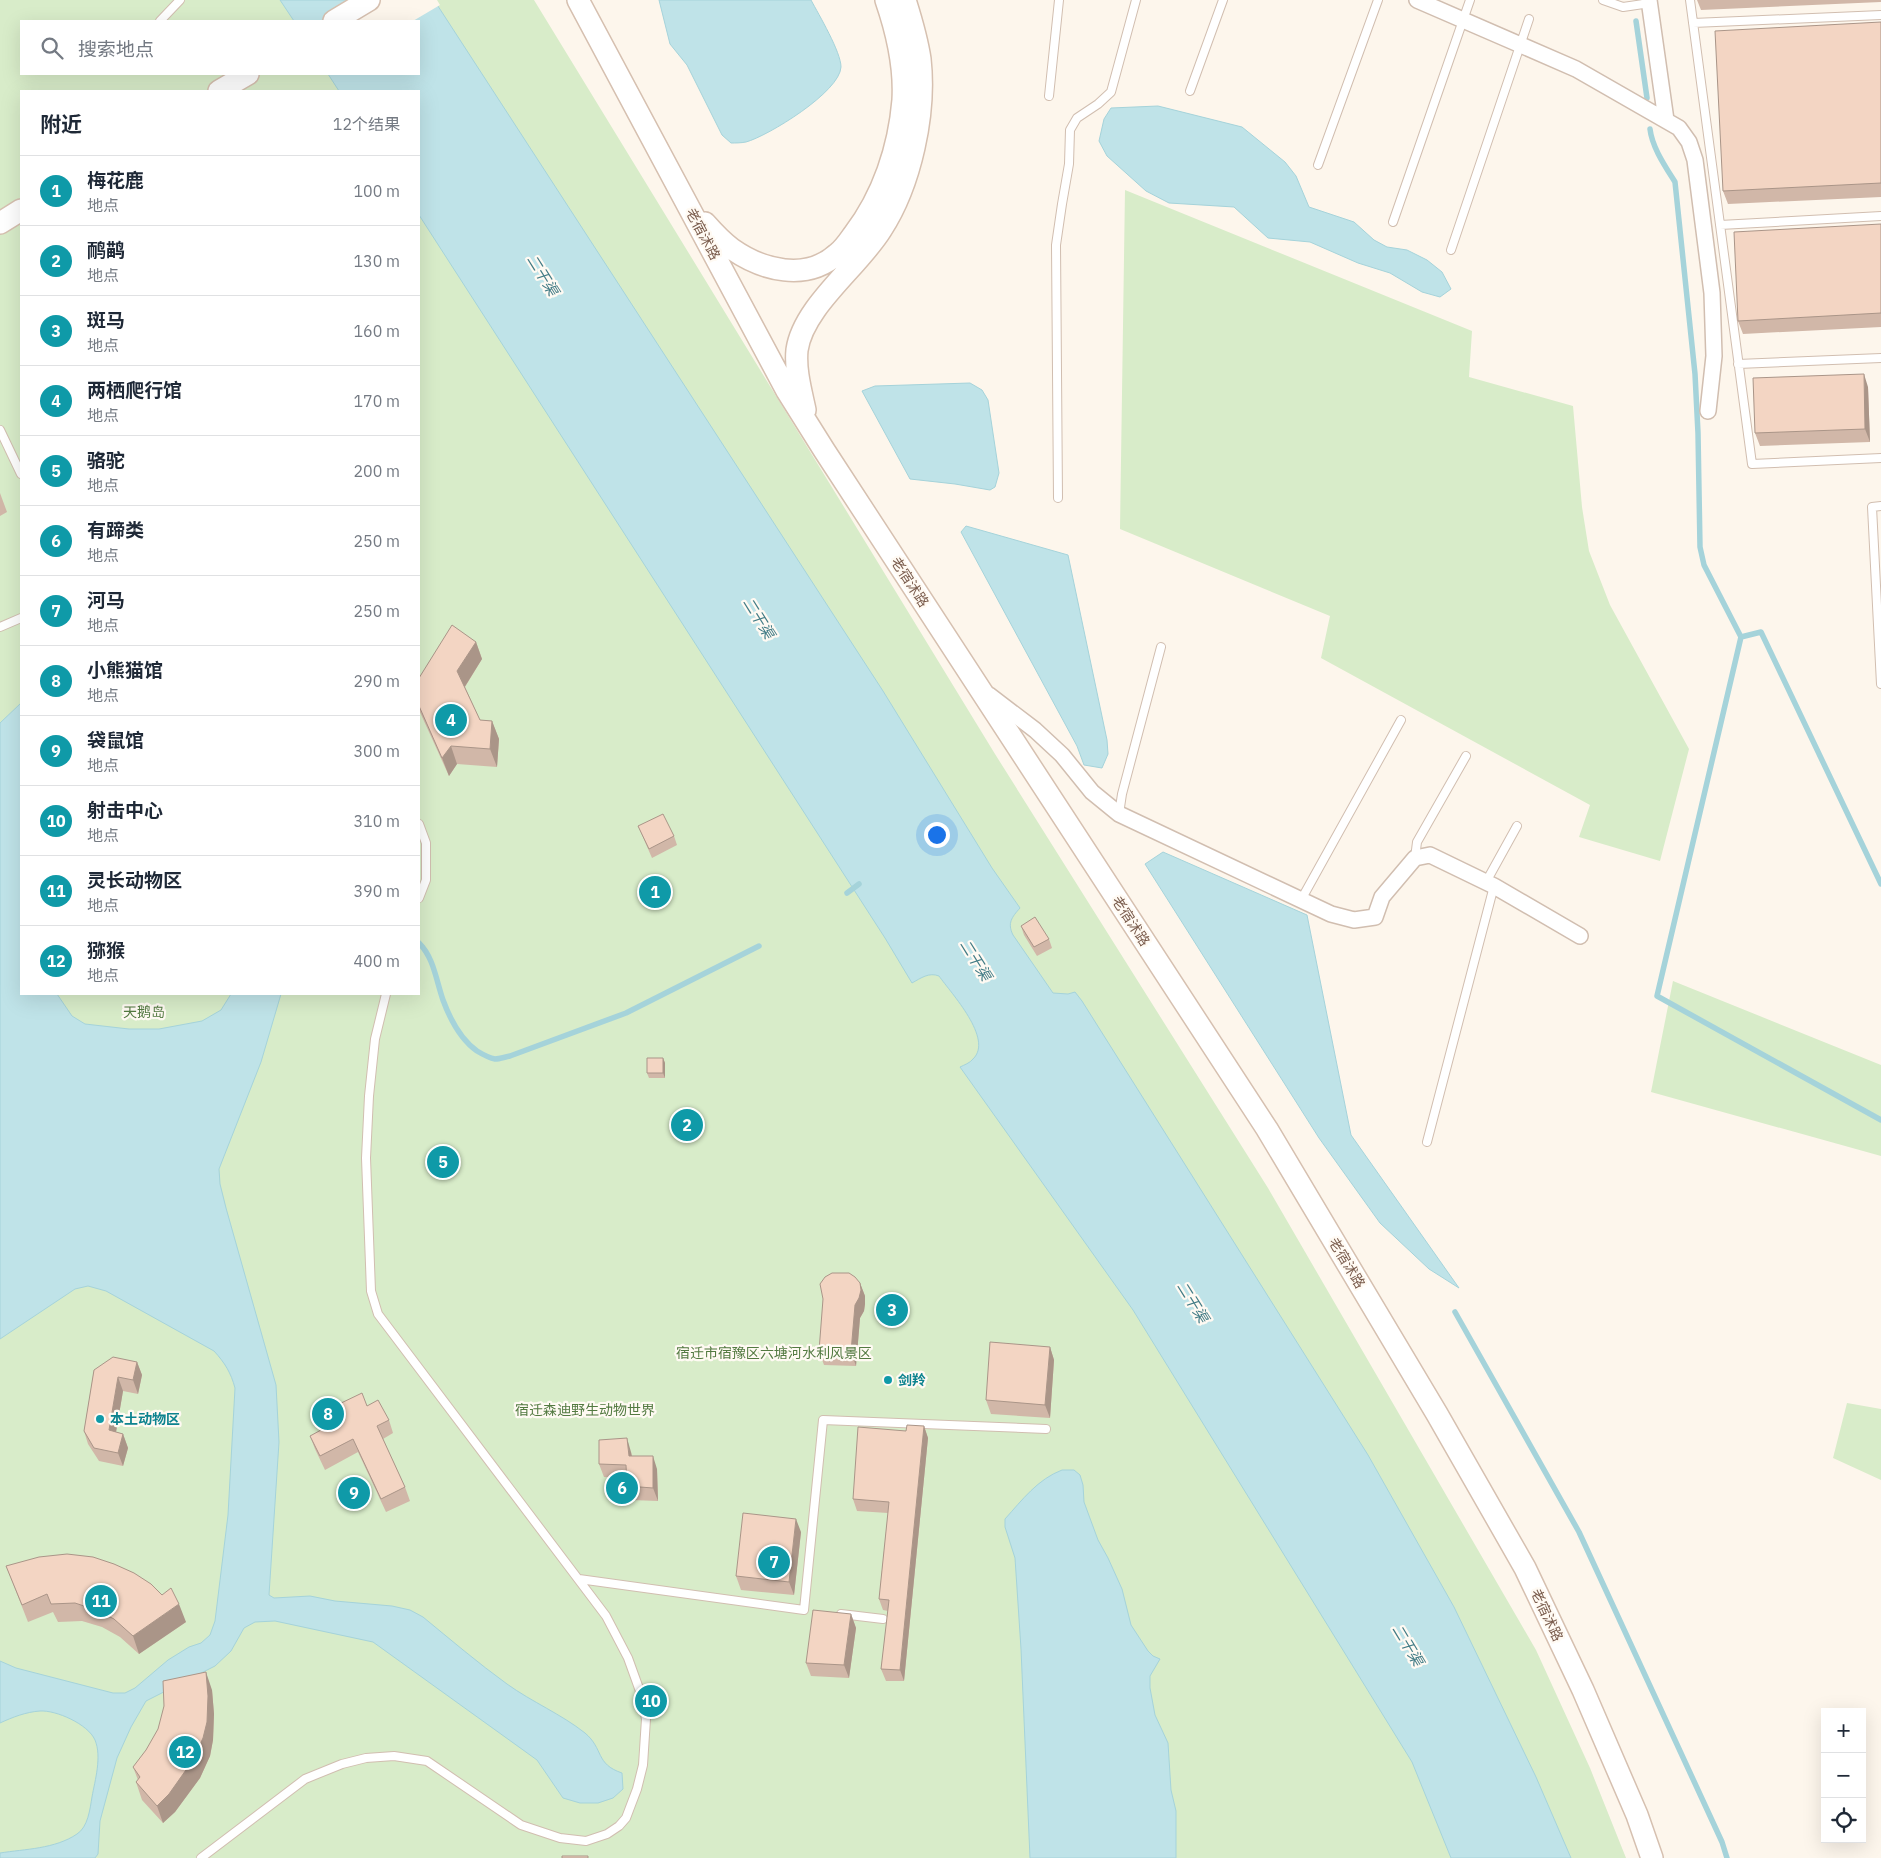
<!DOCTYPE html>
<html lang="zh">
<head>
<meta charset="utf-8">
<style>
  :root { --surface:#fff; --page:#f6f6f7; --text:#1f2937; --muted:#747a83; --line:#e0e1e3; --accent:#e76f51 }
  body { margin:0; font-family:"IBM Plex Sans","Noto Sans SC",sans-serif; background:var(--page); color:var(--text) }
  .controls { position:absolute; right:15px; bottom:15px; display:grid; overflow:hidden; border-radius:0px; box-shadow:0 5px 20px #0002 }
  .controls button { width:45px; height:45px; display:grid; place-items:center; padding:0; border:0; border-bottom:1px solid var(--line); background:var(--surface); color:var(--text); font:25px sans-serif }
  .you { position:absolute; left:936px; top:834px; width:18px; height:18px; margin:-12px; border:4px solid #fff; border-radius:50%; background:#1a73e8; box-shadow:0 0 0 8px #1a73e833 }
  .badge { display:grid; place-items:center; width:32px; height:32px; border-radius:50%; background:var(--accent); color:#fff; font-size:16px; font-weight:700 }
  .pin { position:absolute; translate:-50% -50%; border:2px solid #fff; box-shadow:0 1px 5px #0006 }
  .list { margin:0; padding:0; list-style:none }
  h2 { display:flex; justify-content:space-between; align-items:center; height:65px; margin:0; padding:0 20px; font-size:21px }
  h2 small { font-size:16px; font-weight:400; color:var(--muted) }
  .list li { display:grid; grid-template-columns:32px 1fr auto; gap:15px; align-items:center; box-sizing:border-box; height:70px; padding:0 20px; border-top:1px solid var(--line) }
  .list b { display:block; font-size:19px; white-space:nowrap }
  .list p { margin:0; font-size:16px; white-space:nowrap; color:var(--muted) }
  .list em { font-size:16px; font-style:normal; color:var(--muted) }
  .icon { flex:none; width:28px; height:28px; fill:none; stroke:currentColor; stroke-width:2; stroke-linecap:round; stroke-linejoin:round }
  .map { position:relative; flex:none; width:1881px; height:1858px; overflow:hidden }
  .search { position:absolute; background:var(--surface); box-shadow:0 5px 20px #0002; left:20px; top:20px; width:400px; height:55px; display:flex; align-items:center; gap:12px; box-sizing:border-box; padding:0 18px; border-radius:0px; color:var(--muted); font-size:19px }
  .panel { position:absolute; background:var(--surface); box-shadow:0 5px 20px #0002; left:20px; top:90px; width:400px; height:905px; border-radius:0px }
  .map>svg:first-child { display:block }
</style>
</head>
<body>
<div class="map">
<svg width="1881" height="1858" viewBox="0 0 1881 1858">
  <rect width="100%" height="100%" fill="#fdf6ec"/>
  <path fill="#d8ecc9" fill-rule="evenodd" d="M0,0H534L995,754L1268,1188L1536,1650L1590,1768L1626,1858H0ZM21,21H419V74H21ZM21,91H419V994H21Z
    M1125,190L1472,331L1469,377L1573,406L1582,507L1589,551L1610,605L1689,749L1660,861L1579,837L1590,805L1321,658L1330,616L1120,529Z
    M1673,981L1881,1065V1156L1651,1092Z
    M1847,1403L1881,1409V1480L1833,1458Z"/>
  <path fill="#bfe3e8" stroke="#a5d3da" d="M280,0H434L883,691L992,868L1020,908C1012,917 1007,923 1013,935L1053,993L1068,994L1075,992L1082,1001L1368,1455L1454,1607L1536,1777L1571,1858H1451L1412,1762L1133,1310L960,1067C964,1065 970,1063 973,1059C994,1039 951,993 939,976C929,972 921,978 912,983L885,938L419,215V91H339L328,74H419V21H294Z
    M659,0H811C819,15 841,52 841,67C840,92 768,136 746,142C741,143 735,143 731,143L722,135L687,65L670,44Z
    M1158,106L1242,127L1285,162L1296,176L1309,207L1354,222L1374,240L1387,247L1407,250L1427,260L1442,272L1451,289L1440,297L1422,292L1390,273L1358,263L1310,242L1268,238L1234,207L1169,203L1146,191L1107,156L1099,141L1104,119L1111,108Z
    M970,383L982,390L988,400L999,473L995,487L990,490L955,484L910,479L862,391L875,386Z
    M966,526L1068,555L1107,740L1108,754L1102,768L1084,765L1077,746L961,532Z
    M21,703V994H57L72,1016L85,1024L129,1029H159L202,1021L221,1010L231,994H281L261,1062L219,1169L220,1184L226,1208L276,1385L279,1442L269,1595L274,1598L310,1596L335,1601L392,1606L410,1610L423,1617C451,1640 478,1663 507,1684C532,1702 561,1714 585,1733C604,1749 595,1764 622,1773L623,1789L613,1798L598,1803H580L563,1798L537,1760L373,1642L275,1621L255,1622L244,1628L231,1651L215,1666L146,1701L131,1727L117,1758L100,1821L98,1854L95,1858H0V1853C25,1849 55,1849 77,1834C88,1827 90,1809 92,1797C95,1780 102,1757 95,1740C88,1724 56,1710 40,1711C26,1712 13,1717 0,1723V1661L16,1668L113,1693H125L135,1688L168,1660L189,1647L201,1643L210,1635L215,1621L228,1515L235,1388C231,1373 225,1363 214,1351L106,1291L88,1286L75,1289L0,1339V723Z
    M1163,852L1307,915L1351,1135L1459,1288L1429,1269L1380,1223L1319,1138L1145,864Z
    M1062,1470H1074L1080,1475L1083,1485L1084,1502L1098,1540L1108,1558L1122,1589L1131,1625L1148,1651L1153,1656L1160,1659L1150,1676V1688L1155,1715L1168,1743L1171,1790L1176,1811V1858H1030L1021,1649L1015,1558L1005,1527V1519C1022,1500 1038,1479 1062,1470Z"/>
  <path fill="#fdf6ec" d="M361,0H437L440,5L413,21H326Z"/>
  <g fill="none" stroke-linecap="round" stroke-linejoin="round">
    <path stroke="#a5d3da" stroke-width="5.5" d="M1636,21L1647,98
      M1650,129C1652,147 1665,166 1675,182L1695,374L1698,433L1700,547L1704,565L1741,637L1657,996L1881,1120
      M1741,637L1761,632L1881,884
      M847,893L859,884
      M419,943C434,958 436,980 443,1000C450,1019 460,1039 477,1051C482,1054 489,1058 495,1059C499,1059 505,1057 510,1056L626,1013L759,946
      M1455,1312L1579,1532L1722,1842L1727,1858"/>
    <defs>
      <path id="lane" d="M1603,0L1623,7L1650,3
        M1690,0L1752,464L1881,458
        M160,21L180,0
        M1693,23L1881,15
        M1190,91L1223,0
        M1049,96L1059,0
        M1318,165L1378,0
        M1393,222L1470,0
        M1720,225L1881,216
        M1451,250L1529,19
        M1738,364L1881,358
        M0,430L21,474
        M1058,498L1056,245L1062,204L1069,164L1070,130L1077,118L1098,104L1111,92L1136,0
        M1881,506L1872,507L1881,684
        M0,627L21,618
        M1119,814L1122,794L1161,647
        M419,824L426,843V880L419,898
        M1415,858L1417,842L1466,756
        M1486,882L1517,826
        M1301,900L1401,720
        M1427,1142L1494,886
        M579,1579L804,1610L823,1420L1046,1429
        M841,1614L883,1619
        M201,1858L305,1779L342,1764L366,1758L394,1756L427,1761L521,1825L560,1838L586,1841L607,1834L619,1826L626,1818L637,1789L643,1765L646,1719L641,1694L628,1658L606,1616L378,1314L371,1291L366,1158L369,1096L375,1039L386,994"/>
      <path id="street" d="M1417,0L1576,69L1679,128L1689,142L1695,160L1712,293L1714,356L1708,411
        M1649,0L1666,120
        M989,695L1035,730L1062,755L1092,792L1119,814L1331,914L1354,920L1375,917L1382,897L1415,858L1430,855L1494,886L1580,936"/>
      <path id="secondary" d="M578,0L787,391L824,450L1267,1129L1437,1414L1525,1568L1583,1690L1637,1815L1652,1858
        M334,21L369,0
        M219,91L248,74
        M0,223L21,210
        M705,223C713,232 722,242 732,249C762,270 806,282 837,254C844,249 849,241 854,234C883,196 899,148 903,100C905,66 897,32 886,0
        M805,410C801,391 795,370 797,350C803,307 858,267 881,230C911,184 926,113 920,59C917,39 911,19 905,0"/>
    </defs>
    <use href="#lane" stroke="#d1beb0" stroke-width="10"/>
    <use href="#street" stroke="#d1beb0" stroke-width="18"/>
    <use href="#secondary" stroke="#d6c0b0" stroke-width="24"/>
    <use href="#lane" stroke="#fff" stroke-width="8"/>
    <use href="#street" stroke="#fff" stroke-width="15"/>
    <use href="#secondary" stroke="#fff" stroke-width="21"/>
  </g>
  <path fill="#d1b7a8" d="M1697,0H1881V2L1701,10Z
    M1881,22V197L1728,204L1723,191Z
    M1881,224V327L1743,334L1738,321Z
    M1868,387L1870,442L1760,446L1755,433Z
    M0,493L7,512L0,516Z
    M476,642L482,659L465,687L480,720L492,721L499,739L497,767L457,764L449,776L419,710V678Z
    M638,826L674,836L677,845L652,858L642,835Z
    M1021,926L1049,939L1052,948L1037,956L1024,935Z
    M663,1058L665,1063V1078H649L647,1073Z
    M860,1283L865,1296V1304L864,1311L860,1318L856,1366L824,1365L819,1351Z
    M1050,1347L1054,1360L1050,1418L991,1414L986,1400Z
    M137,1362L142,1375L138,1394L123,1391L116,1432L123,1434L128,1448L123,1466L99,1461L88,1444L84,1431L94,1370Z
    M337,1405L367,1406L389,1420L393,1433L383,1439L405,1487L410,1501L386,1512L358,1452L325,1470L315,1449L310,1436L342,1419Z
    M924,1426L928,1438L904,1681H886L881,1669L888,1611L883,1610L879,1599L888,1513L857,1511L853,1499L906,1431Z
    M631,1452L632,1456L657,1469L658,1501L631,1500L627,1486L626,1478L604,1477L599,1464Z
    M801,1532L794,1595L741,1590L736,1576Z
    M6,1566L186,1622L139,1654L120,1637L102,1627L82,1621L58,1622L53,1612L28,1622Z
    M851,1614L856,1628L849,1678L811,1676L806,1663Z
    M212,1690L214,1714L213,1740L210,1756L200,1778L175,1812L163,1823L142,1800L136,1782L138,1780L133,1767Z"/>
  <path fill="#aa9588" d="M1864,374L1868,387L1870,442L1865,429Z
    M476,642L482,659L464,688L457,671Z
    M492,721L499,739L497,767L490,749Z
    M451,746L457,764L449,776L442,758Z
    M663,1058L665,1063V1078L663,1073Z
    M860,1283L865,1296V1304L864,1311L860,1318L856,1366L851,1352L855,1305Z
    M1050,1347L1054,1360L1050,1418L1045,1405Z
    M137,1362L142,1375L138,1394L133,1380Z
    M118,1377L123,1391L114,1444L109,1430Z
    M924,1426L928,1438L904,1681L900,1670Z
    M123,1434L128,1448L123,1466L118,1453Z
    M627,1438L631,1452L634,1469L629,1456Z
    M653,1456L657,1469L658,1501L653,1488Z
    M796,1519L801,1532L794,1595L789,1582Z
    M179,1604L186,1622L139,1654L133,1636Z
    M851,1614L856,1628L849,1678L844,1665Z
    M206,1672L212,1690L214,1714L213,1740L210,1756L200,1778L175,1812L163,1823L157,1806Z"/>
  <path fill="#f3d5c3" stroke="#aa9588" d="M1881,22V183L1723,191L1715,31Z
    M1881,224V313L1738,321L1734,232Z
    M1864,374L1865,429L1755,433L1753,378Z
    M452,625L476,642L457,671L480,720L492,721L490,749L451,746L442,758L419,706V678Z
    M663,814L674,836L649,849L638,826Z
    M1035,917L1049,939L1034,947L1021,926Z
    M647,1058H663V1073H647Z
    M832,1273H849L855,1277L860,1283L861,1290L859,1298L855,1305L851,1352L819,1351L823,1299L820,1284L825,1277Z
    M990,1342L1050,1347L1045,1405L986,1400Z
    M113,1357L137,1362L133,1380L118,1377L109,1430L123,1434L118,1453L94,1448L84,1431L94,1370Z
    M362,1393L367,1406L378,1400L389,1420L377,1426L405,1487L381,1499L353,1439L320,1456L310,1436L343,1418L337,1405Z
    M907,1425L924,1426L900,1670L881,1669L889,1600L879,1599L889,1502L853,1499L858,1427L906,1431Z
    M627,1438L629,1456H653V1488L627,1486L626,1465L599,1464V1440Z
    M743,1513L796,1519L789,1582L736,1576Z
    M67,1554L93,1557L114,1564L134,1573L151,1584L162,1595L171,1588L179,1604L133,1636L114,1619L96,1610L75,1603L51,1604L47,1594L22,1605L6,1566L39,1557Z
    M813,1610L851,1614L844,1665L806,1663Z
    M206,1672L208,1696L207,1722L203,1738L193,1760L169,1794L157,1806L136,1782L140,1777L133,1767L146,1750L158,1729L164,1706L163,1681Z
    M562,1856H588V1858H562Z"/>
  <g fill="#0f9aa8" stroke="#fffaf3" stroke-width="2">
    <circle cx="888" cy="1380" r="5"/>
    <circle cx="100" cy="1419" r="5"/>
  </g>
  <g text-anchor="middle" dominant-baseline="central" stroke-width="4.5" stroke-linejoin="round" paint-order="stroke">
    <g font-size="14" fill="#7a5c4d" stroke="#fffaf3">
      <text transform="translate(703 234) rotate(62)">老宿沭路</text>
      <text transform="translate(910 582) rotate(57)">老宿沭路</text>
      <text transform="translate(1131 921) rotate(57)">老宿沭路</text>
      <text transform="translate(1347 1263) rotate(59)">老宿沭路</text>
      <text transform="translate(1547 1615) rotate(65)">老宿沭路</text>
    </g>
    <g font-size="14" fill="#537a41" stroke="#fffaf3">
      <text x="144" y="1012">天鹅岛</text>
      <text x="774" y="1353">宿迁市宿豫区六塘河水利风景区</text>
      <text x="585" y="1410">宿迁森迪野生动物世界</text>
    </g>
    <g font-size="14" font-weight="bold" fill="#0d838f" stroke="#fffaf3" text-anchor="start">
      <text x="898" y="1380">剑羚</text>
      <text x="110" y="1419">本土动物区</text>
    </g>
    <g font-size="15" font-style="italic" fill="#437c86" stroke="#fffaf3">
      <text transform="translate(543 275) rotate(58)">二干渠</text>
      <text transform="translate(759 618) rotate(58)">二干渠</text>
      <text transform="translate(976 960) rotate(58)">二干渠</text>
      <text transform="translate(1193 1302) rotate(58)">二干渠</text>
      <text transform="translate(1408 1645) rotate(59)">二干渠</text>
    </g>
  </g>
</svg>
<div class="controls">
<button>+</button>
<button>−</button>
<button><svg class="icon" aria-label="locate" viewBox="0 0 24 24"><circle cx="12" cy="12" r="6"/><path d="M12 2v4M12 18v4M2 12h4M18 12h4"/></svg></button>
</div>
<div class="you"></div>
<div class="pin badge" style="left:655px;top:892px;background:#0f9aa8">1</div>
<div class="pin badge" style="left:687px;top:1125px;background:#0f9aa8">2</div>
<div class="pin badge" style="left:892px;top:1310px;background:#0f9aa8">3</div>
<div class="pin badge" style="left:451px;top:720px;background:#0f9aa8">4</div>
<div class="pin badge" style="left:443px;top:1162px;background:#0f9aa8">5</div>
<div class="pin badge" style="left:622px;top:1488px;background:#0f9aa8">6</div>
<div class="pin badge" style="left:774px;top:1562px;background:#0f9aa8">7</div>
<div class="pin badge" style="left:328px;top:1414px;background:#0f9aa8">8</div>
<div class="pin badge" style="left:354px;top:1493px;background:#0f9aa8">9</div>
<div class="pin badge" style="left:651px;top:1701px;background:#0f9aa8">10</div>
<div class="pin badge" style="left:101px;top:1601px;background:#0f9aa8">11</div>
<div class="pin badge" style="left:185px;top:1752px;background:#0f9aa8">12</div>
<div class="search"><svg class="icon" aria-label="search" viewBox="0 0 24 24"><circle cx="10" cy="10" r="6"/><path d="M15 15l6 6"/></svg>搜索地点</div>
<section class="panel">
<h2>附近<small>12个结果</small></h2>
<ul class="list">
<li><span class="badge" style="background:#0f9aa8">1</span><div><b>梅花鹿</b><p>地点</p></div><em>100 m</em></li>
<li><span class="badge" style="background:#0f9aa8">2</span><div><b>鸸鹋</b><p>地点</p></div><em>130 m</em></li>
<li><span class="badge" style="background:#0f9aa8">3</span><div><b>斑马</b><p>地点</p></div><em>160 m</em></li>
<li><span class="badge" style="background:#0f9aa8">4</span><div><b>两栖爬行馆</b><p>地点</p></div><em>170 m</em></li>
<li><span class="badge" style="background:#0f9aa8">5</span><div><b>骆驼</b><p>地点</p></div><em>200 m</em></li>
<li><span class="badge" style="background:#0f9aa8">6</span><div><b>有蹄类</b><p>地点</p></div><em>250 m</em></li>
<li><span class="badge" style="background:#0f9aa8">7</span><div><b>河马</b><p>地点</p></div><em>250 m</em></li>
<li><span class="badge" style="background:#0f9aa8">8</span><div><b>小熊猫馆</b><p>地点</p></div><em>290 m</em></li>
<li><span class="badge" style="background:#0f9aa8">9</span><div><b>袋鼠馆</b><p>地点</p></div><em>300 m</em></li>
<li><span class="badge" style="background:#0f9aa8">10</span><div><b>射击中心</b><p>地点</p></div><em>310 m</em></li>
<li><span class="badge" style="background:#0f9aa8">11</span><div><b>灵长动物区</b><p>地点</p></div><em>390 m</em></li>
<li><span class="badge" style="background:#0f9aa8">12</span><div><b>猕猴</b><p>地点</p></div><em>400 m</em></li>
</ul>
</section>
</div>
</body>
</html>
